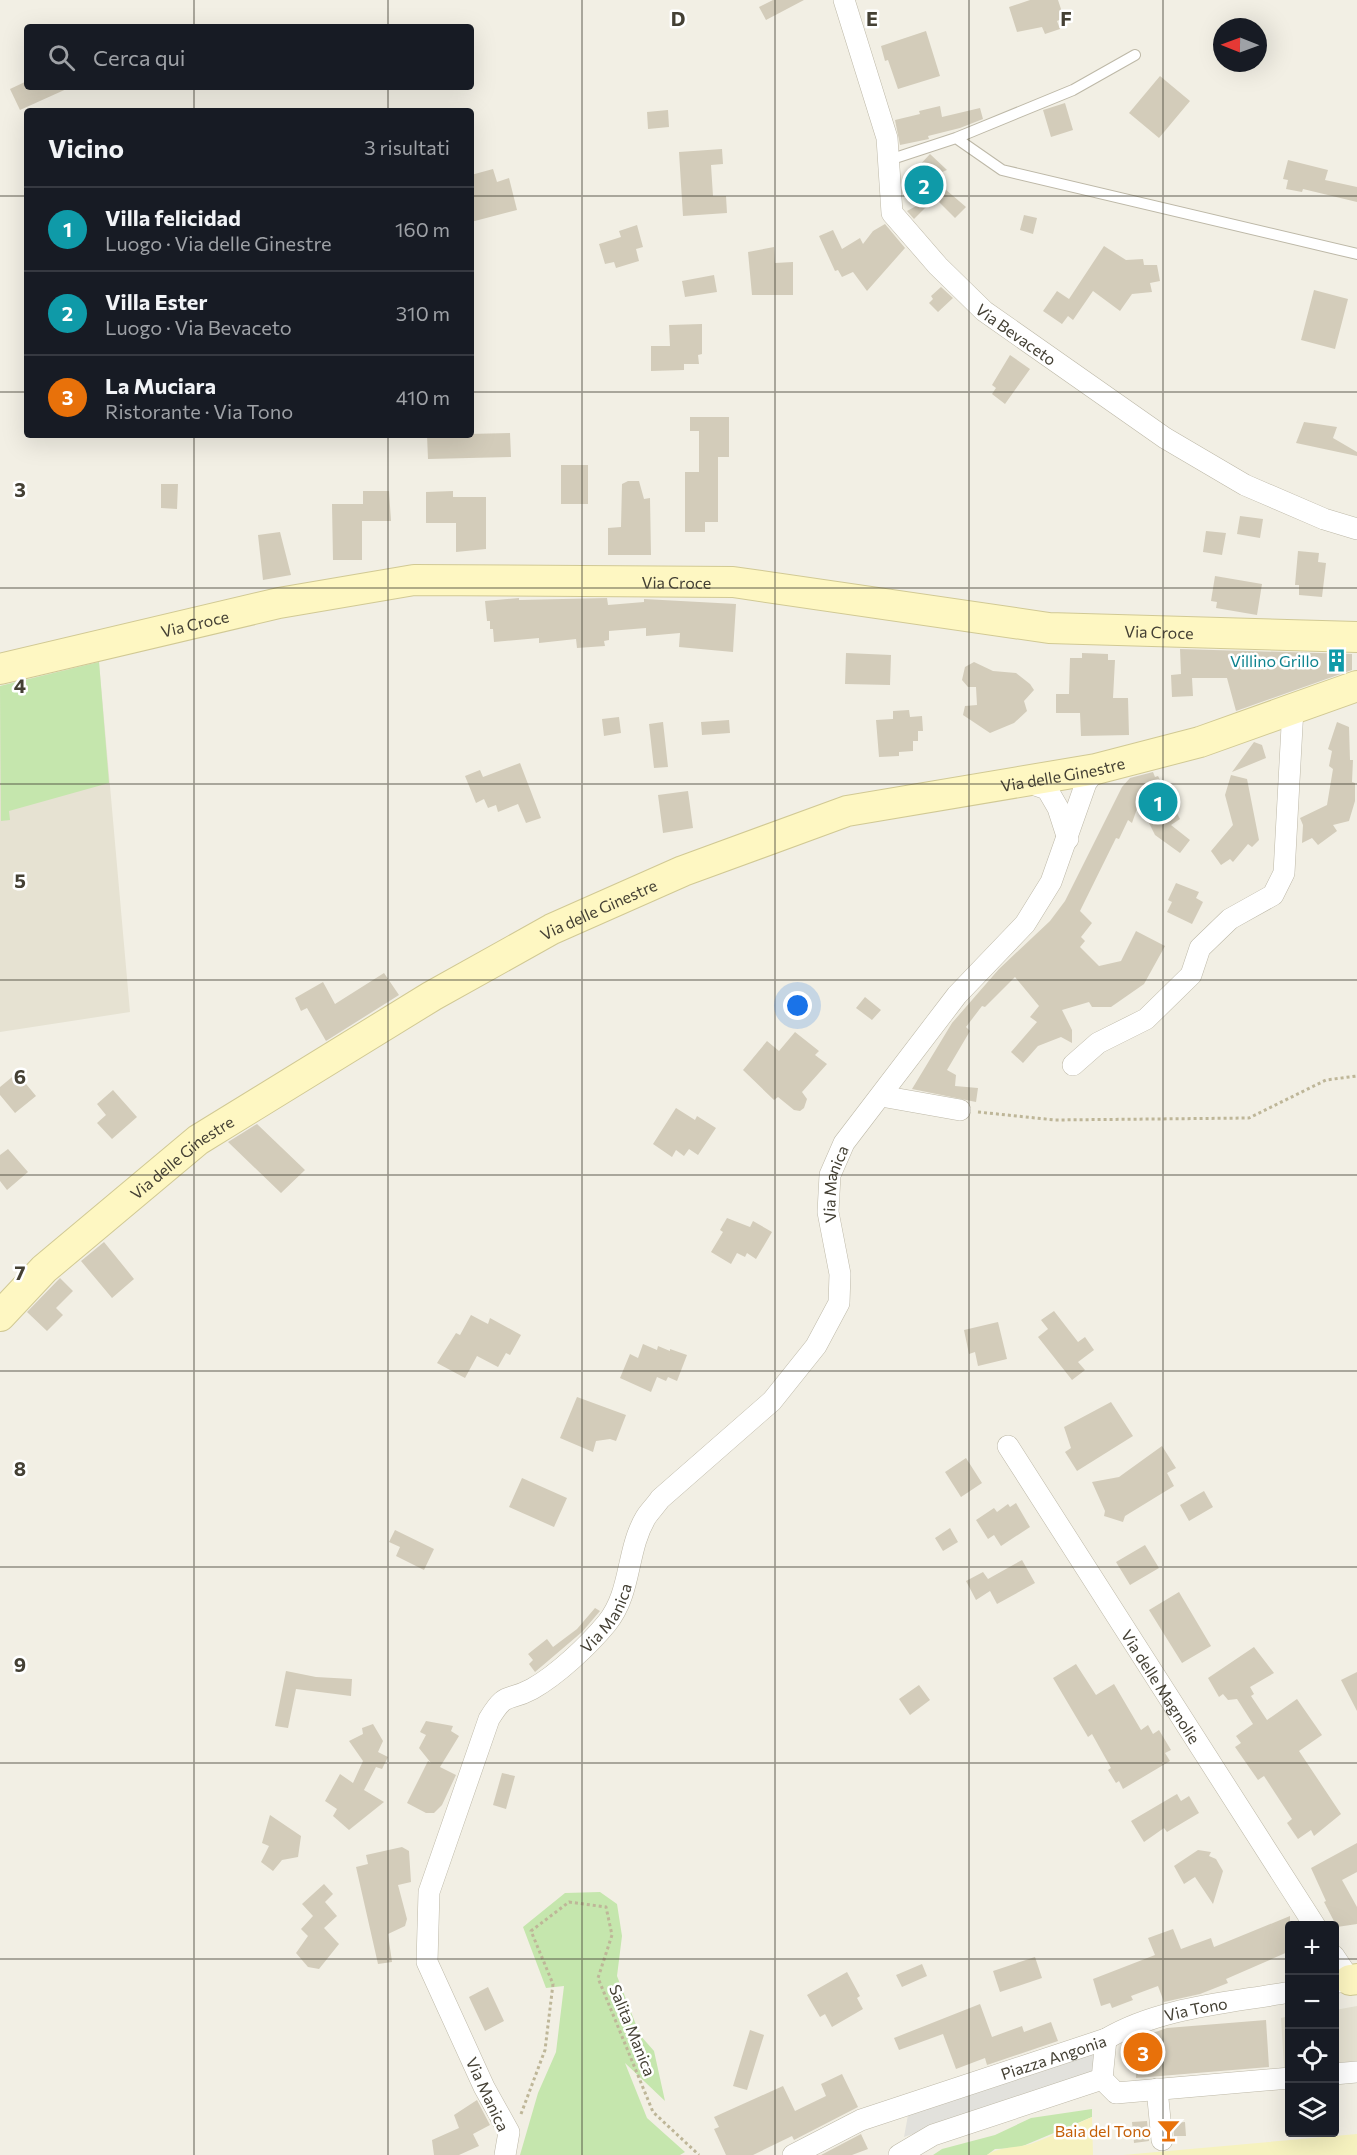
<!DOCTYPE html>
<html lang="it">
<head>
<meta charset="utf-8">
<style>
  :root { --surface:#171b24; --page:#242831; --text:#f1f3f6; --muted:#9ea1a6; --line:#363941; --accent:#8c9099 }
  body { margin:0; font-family:Commissioner,sans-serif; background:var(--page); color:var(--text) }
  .controls { position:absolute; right:18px; bottom:18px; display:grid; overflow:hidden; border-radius:6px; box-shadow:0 6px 24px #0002 }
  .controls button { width:54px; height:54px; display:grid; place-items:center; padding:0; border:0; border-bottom:2px solid var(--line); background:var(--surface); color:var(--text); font:30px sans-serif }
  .compass { position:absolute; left:1213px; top:18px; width:54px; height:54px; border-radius:50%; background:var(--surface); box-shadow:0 6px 24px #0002; rotate:271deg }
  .you { position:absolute; left:798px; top:1006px; width:21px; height:21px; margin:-15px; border:4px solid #fff; border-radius:50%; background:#1a73e8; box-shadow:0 0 0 9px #1a73e833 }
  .badge { display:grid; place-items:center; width:39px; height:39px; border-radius:50%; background:var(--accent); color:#fff; font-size:20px; font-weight:700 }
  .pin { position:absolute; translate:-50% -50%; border:3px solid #fff; box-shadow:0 2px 6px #0006 }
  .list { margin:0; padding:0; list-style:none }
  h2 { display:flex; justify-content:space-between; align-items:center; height:78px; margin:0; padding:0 24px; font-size:26px }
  h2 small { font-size:20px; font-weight:400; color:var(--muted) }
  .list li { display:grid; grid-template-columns:39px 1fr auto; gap:18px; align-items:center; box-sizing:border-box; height:84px; padding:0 24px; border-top:2px solid var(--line) }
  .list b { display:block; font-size:22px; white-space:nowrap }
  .list p { margin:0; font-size:20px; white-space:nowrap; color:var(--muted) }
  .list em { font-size:20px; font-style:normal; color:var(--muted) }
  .icon { flex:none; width:33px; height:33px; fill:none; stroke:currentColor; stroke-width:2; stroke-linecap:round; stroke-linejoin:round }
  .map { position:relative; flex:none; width:1357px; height:2155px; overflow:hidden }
  .search { position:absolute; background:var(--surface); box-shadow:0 6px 24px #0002; left:24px; top:24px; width:450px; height:66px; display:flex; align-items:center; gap:15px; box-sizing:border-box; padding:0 21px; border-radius:6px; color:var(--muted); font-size:22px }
  .panel { position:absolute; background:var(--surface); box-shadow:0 6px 24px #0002; left:24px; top:108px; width:450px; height:330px; border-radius:6px }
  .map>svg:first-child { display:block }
</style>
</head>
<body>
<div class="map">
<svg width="1357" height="2155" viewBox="0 0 1357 2155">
  <rect width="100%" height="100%" fill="#f2efe4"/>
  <path fill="#e6e2d2" d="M99,662L130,1012L0,1032V686Z
    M1357,2006V2061L1335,2063V2010Z
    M1289,2016V2067H1284L1281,2018Z"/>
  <path fill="#c5e6ad" d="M99,662L109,783L9,811L10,820L1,821L0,686Z
    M600,1892L617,1904L622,1936L617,1976L640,2035L654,2051L665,2101L625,2063L647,2118L685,2152L680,2155H520L538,2093L556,2052L564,1986L546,1988L523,1927L565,1893Z
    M1092,2109V2117L1018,2148L995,2149L987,2155H933L942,2149L995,2135L1031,2118Z"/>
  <path fill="#f6f2bf" d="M1092,2117L1093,2155H987C1001,2145 1020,2149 1036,2142C1055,2135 1074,2125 1092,2117Z
    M1357,2134V2155H1123Z"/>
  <path fill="#e2e1dc" d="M1096,2051L1093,2074L904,2137L908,2115Z"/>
  <path fill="#d3ccba" d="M773,0H804L766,20L759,7Z
    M1030,0H1058L1064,18L1057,21L1060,29L1045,34L1042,27L1017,32L1009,7Z
    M926,31L940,76L898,89L888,60L885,61L881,46Z
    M1160,76L1190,101L1159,138L1129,113Z
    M27,81V87H71L20,110L10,89Z
    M1065,103L1073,130L1051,137L1043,110Z
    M940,106L942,117L980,108L983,119L960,128L928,136L929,139L900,145L895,120L920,114L919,111Z
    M668,110L669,127L648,129L647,112Z
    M722,149L723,164L711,165L713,196H726L727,213L683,216L679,152Z
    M930,154L947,170L903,189V183Z
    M1288,160L1328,170L1325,180L1357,187V202L1303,189L1302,192L1286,189L1288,180L1283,179Z
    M493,169L497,182L509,178L517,210L471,222V175Z
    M945,189L966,207L955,218L933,196Z
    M929,199L931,202L914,219L907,211Z
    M1024,215L1037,218L1033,234L1020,230Z
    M885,224L905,248L867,291L853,272L842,277L838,270L835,271L819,236L833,230L842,249L860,238L863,244L873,231Z
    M637,225L643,247L636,249L639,261L616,268L614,262L605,264L599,244L621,237L619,231Z
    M1104,246L1126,260L1143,259L1144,265H1157L1160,281L1150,283L1152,292L1132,294L1120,311L1093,291L1073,320L1068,316L1062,324L1043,311L1057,291L1069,299Z
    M774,247L775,263L793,262V295H752L748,252Z
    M714,275L717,292L685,297L682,281Z
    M941,287L953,298L938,312L929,303L933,299L931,296Z
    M1314,290L1348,299L1335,349L1301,340Z
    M702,324V354L698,355L699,364H684V370L651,371V346H670L669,325Z
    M1010,355L1030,369L1005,404L992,394L996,388L992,385Z
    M690,417H729V457H718V522H705V532H685V472H699V431H690Z
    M1304,422L1337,427L1333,438L1357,452V456L1296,443Z
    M510,433L511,457L428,459L427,435Z
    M561,465H588V504H561Z
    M628,481H639L644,499L650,498L651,555H608V528L621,527L622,484Z
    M161,484H178L177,509L161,508Z
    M363,491H389L391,521H362V560H333L332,504H363Z
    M453,491V497H486V549L456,552V523H426V492Z
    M1240,516L1263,519L1260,538L1237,534Z
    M1206,531L1226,533L1222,555L1203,552Z
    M280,532L291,575L263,580L258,535Z
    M1298,551L1319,553L1318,562L1326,563L1322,597L1299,595V585H1295Z
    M1215,576L1262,584L1257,615L1216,608L1217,602L1211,601Z
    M519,598V600L607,598L608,605L644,602V599L736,604L733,652L679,647L680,633L646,636V628L609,631V640L604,641L605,646L577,648L576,639L539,643V638L494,642L493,629H490V621H487L485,601Z
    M1180,649L1352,654V670L1236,711L1227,678H1192L1193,696L1172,697L1171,675L1181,674Z
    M846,653L891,655L890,685L845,684Z
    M1082,653L1108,654V660H1115L1113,698H1128L1129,735L1081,736L1080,713H1056V694H1069L1070,658H1082Z
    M974,662L993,671L1016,673L1030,684L1034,690L1024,701L1027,711L1014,723L990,733L963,715L965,706L977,705L976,687H968L962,680L965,667Z
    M909,710L910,717L922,716L923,731H918V741H913V751L899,752V756L879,757L876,720L893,719V711Z
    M619,717L621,733L604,736L602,719Z
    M729,720L730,733L702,735L701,722Z
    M663,722L668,767L654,768L649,724Z
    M1337,722L1349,727L1350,760H1353L1352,782L1355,783V801L1349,821L1333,825L1337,831L1318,845L1312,838L1302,843L1303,825L1300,818L1327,805L1333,769L1329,766L1332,751L1328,749Z
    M1254,742L1262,745L1266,758L1232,772Z
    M520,763L541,818L526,823L518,804L498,812L496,805L488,808L484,799L476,803L465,776L480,770L483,777Z
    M1153,772L1155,777L1158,776L1180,819L1171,825L1190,840L1180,853L1155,835L1139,803L1132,823L1128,820L1119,839L1116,838L1080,911L1092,923L1081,937L1085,941L1080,947L1099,966L1121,961L1136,931L1165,946L1144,984L1111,1007H1092L1089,1002L1062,1010L1072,1030V1043L1061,1037L1038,1046L1023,1063L1011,1052L1037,1022L1030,1017L1039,1006L1015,977L985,1007L982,1006L966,1027L970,1031L947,1070L956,1075L955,1086L978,1088L976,1102L912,1089L952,1023L999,969L1050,921L1065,901L1122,787L1130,778Z
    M1231,775L1247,779L1259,840L1252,847L1248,844L1233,862L1230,859L1221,865L1211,851L1233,825L1225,795Z
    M688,791L693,828L663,833L658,795Z
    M1176,883L1199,892L1196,898L1203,902L1192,924L1167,912L1172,902L1168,900Z
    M384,973L399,995L326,1041L307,1008L301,1011L295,998L323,982L335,1004Z
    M865,997L881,1010L872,1020L856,1008Z
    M795,1032L819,1051L815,1055L827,1064L802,1092L807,1099L804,1108L800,1111L794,1110L778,1097L774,1100L743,1070L767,1041L779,1051Z
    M17,1073L36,1096L15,1113L0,1095V1087Z
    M113,1090L137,1117L112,1139L97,1123L106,1115L97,1104Z
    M676,1108L695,1120L697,1116L716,1128L698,1155L689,1149L684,1156L676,1150L672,1157L653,1144Z
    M257,1124L305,1170L281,1193L228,1142Z
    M8,1149L28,1172L7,1190L0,1181V1155Z
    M727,1218L750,1227L753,1221L772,1232L756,1259L747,1253L745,1257L737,1253L731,1264L711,1252L723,1232L720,1230Z
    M104,1242L134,1279L112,1298L81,1261Z
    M60,1278L73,1291L56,1308L63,1315L47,1331L27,1312Z
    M1054,1311L1078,1342L1085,1337L1094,1350L1078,1362L1085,1370L1072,1380L1038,1337L1048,1329L1041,1320Z
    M471,1315L488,1324L490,1318L521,1335L510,1355L506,1353L498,1367L477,1356L465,1378L437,1363L456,1333L460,1335Z
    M998,1322L1007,1359L978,1366L975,1352L969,1354L964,1330Z
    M643,1344L657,1350L658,1346L670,1351V1349L687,1355L677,1381L668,1377L666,1381L657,1377L651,1392L620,1378L630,1354L638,1358Z
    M577,1397L626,1415L616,1441L610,1439L596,1441L593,1452L560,1438Z
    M1111,1402L1133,1436L1077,1471L1065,1452L1071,1448L1064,1427Z
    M1162,1446L1176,1468L1167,1473L1174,1486L1125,1516L1123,1522L1104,1516L1105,1511L1092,1482L1119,1477Z
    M966,1458L982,1483L961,1497L945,1472Z
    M522,1478L567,1498L554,1527L509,1507Z
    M1204,1491L1213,1507L1189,1521L1180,1505Z
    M1016,1503L1030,1527L1001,1546L994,1535L988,1539L976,1520L994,1508L997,1512L1008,1504L1010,1507Z
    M950,1528L958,1542L943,1551L935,1538Z
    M395,1530L434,1549L424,1570L396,1556L400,1547L389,1542Z
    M1145,1545L1159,1568L1130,1585L1116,1562Z
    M1022,1560L1035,1583L997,1604L990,1591L976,1600L966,1581L983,1572L988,1579Z
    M1179,1592L1211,1646L1182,1663L1149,1610Z
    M595,1608L600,1611L582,1632L535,1672L529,1664L533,1660L528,1654L547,1639L553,1647L577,1629Z
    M1254,1647L1274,1673L1250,1687L1254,1694L1251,1696L1267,1720L1297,1699L1322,1735L1299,1751L1341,1814L1314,1836L1311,1830L1298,1839L1287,1823L1292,1819L1264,1776L1258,1780L1235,1747L1241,1743L1236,1736L1253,1724L1237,1699L1228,1700L1223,1694L1219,1697L1208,1678Z
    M1076,1664L1096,1695L1114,1684L1141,1730L1148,1725L1153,1734L1159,1730L1171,1750L1165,1753L1170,1761L1123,1789L1119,1781L1116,1783L1108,1770L1111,1768L1092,1734L1088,1737L1053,1678Z
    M286,1671L316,1677L352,1679L351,1696L296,1689L288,1728L275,1726Z
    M1357,1672V1711L1341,1680Z
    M919,1685L930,1700L910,1715L899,1699Z
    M426,1721L453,1726L451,1731L459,1736L440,1767L456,1775L442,1805L434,1813H426L407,1803L428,1761L431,1763L419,1748L426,1735L420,1732Z
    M373,1724L383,1741L378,1752L388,1757L382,1769L376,1767L364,1790L384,1802L349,1830L333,1816L337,1809L325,1801L340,1774L353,1783L363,1761L349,1741L363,1734L362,1728Z
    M502,1773L515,1776L506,1809L493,1805Z
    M1177,1794L1181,1801L1189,1796L1199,1813L1167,1832L1164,1828L1144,1842L1131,1821Z
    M270,1815L301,1836L298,1857L282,1860L273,1871L261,1862L269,1846L262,1843Z
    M1357,1843V1872L1342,1880L1357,1907V1924L1337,1927L1324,1902L1326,1901L1311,1868Z
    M402,1847L409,1851L411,1882L398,1885L407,1919L405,1926L388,1934L392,1962L378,1964L356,1867L368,1864L366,1855Z
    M1198,1850L1211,1852L1209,1856L1216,1859L1223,1871L1213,1904L1195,1877L1184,1884L1174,1866Z
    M324,1884L333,1894L325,1902L337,1916L324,1928L339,1944L319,1969L308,1967L296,1953L308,1936L301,1929L313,1916L302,1904Z
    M1290,1916V1951L1226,1979L1228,1983L1200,1994L1164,2002L1158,1986L1131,1996L1133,2000L1112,2008L1110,2003L1101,2006L1093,1979L1155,1955L1148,1938L1173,1929L1181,1949L1211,1938L1214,1947Z
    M1035,1957L1042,1978L1000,1992L993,1971Z
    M922,1964L927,1976L902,1987L896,1975Z
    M847,1972L860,1996L857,1998L863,2009L832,2027L825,2014L820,2017L807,1995Z
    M488,1987L504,2021L485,2031L469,1997Z
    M980,2004L992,2037L1022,2026L1024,2032L1051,2022L1058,2041L987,2065L985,2058L956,2069L943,2034L899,2050L894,2038Z
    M1266,2020L1269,2067L1136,2078L1135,2039L1167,2028Z
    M750,2030L764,2035L747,2090L733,2086Z
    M842,2074L858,2107L794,2140L792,2136L753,2155H726L714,2129L719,2127L714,2117L783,2086L795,2111L826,2096L821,2084Z
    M477,2100L490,2125L473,2134L479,2146L459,2155H434L432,2140L459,2128L454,2115Z
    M1147,2121L1149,2141L1134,2143L1132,2122Z
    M1185,2122L1186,2136H1174L1173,2123Z
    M861,2134L868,2149L852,2155H821Z"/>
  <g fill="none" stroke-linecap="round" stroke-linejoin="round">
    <defs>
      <path id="lane" d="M956,138L1002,170L1357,254
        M889,160L956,138L1073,90L1135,55"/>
      <g id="street">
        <path id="s1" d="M844,0L887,138L892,213L938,266L984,311L1165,438L1245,485L1324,519L1357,529"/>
        <path d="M1024,781L1047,789L1058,808L1068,839"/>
        <path d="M1073,1065L1098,1043L1146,1019L1191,975L1200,948L1230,919L1273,895L1284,873L1293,708"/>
        <path d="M881,1096L960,1110"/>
        <path id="s2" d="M1008,1446L1315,1926"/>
        <path d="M1334,1956L1350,1980L1334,1983"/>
        <path d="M1334,2074L1357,2072"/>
        <path d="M1102,2079L1116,2093L1290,2078"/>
        <path d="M1102,2079L1106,2039"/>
        <path d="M1157,2089L1162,2140"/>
        <path id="s3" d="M505,2155L509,2132L484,2087L427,1962L429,1892L489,1719C507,1690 506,1703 532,1689C557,1675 588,1646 607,1623C632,1592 626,1550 646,1517C650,1511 656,1505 660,1499L772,1401L816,1346L839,1303L840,1274L828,1212L830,1175L844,1143L957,995L1025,924L1051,882L1086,783L1096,769"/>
        <path id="s4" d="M793,2155L861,2120L1106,2039C1160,2007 1229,2003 1290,1992"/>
        <path d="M899,2155L933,2135L1102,2079"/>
      </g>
      <g id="secondary">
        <path id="s5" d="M0,669L279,603L414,580L733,582L1049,628L1357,637"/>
        <path id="s6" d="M0,1316L44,1269L198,1140L432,996L552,929L683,871L847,811L1096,769L1200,742L1357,686"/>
        <path d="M1350,1980L1357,1979"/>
      </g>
    </defs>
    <use href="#lane" stroke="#bdb8a7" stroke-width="12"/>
    <use href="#street" stroke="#bdb8a7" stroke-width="22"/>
    <use href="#secondary" stroke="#d1c994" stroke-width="32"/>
    <path stroke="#beb698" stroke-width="3" stroke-dasharray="3 3" stroke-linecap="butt" d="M978,1112L1055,1120L1249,1118L1326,1080L1357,1076
      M521,2114L545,2050L553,1984L531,1931L569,1902L606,1907L612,1935L598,1978L653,2112L699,2155"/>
    <use href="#lane" stroke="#fff" stroke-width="10"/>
    <use href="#street" stroke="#fff" stroke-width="21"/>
    <use href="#secondary" stroke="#fef7c2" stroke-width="30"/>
  </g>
  <path fill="none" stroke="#444034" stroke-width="1.5" stroke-opacity="0.55" d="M194,0V27M388,0V27M582,0V2155M775,0V2155M969,0V2155M1163,0V2155M194,87V111M388,87V111M0,196H27M471,196H1357M0,392H27M471,392H1357M194,435V2155M388,435V2155M0,588H1357M0,784H1357M0,980H1357M0,1175H1357M0,1371H1357M0,1567H1357M0,1763H1357M0,1959H1290M1334,1959H1357"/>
  <defs>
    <symbol id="building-bare" viewBox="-9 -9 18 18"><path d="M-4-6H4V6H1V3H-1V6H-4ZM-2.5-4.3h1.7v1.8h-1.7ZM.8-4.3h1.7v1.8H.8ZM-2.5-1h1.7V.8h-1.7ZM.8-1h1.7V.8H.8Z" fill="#0f9aa8" stroke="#fff" stroke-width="2.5" paint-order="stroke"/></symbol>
    <symbol id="bar-bare" viewBox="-9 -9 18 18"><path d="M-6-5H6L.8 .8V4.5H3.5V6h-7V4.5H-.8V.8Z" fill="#e8710a" stroke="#fff" stroke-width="2.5" paint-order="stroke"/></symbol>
  </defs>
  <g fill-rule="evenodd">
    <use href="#building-bare" x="1320" y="644" width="33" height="33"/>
    <use href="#bar-bare" x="1152" y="2114" width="33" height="33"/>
  </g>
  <g text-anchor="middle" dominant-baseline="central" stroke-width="5" stroke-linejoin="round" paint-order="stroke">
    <g font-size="16" fill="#444034" stroke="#fff">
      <text stroke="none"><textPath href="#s1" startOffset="394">Via Bevaceto</textPath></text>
      <text stroke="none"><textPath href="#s5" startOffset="686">Via Croce</textPath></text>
      <text stroke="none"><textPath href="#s5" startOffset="200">Via Croce</textPath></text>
      <text stroke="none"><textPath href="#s5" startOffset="1172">Via Croce</textPath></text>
      <text stroke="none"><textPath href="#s6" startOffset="1214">Via delle Ginestre</textPath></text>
      <text stroke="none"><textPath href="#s6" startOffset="728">Via delle Ginestre</textPath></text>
      <text stroke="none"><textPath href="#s6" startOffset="242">Via delle Ginestre</textPath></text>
      <text stroke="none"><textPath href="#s3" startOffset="1146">Via Manica</textPath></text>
      <text stroke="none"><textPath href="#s3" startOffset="624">Via Manica</textPath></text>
      <text stroke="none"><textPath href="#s2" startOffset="285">Via delle Magnolie</textPath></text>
      <text stroke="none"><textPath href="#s4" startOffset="430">Via Tono</textPath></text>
      <text transform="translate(633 2030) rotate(68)">Salita Manica</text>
      <text stroke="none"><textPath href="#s4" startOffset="279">Piazza Angonia</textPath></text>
      <text transform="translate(488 2094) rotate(65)">Via Manica</text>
    </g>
    <g font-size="16" fill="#0d838f" stroke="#fff" text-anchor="end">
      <text x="1319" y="660">Villino Grillo</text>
    </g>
    <g font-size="16" fill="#c56008" stroke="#fff" text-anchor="end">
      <text x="1151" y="2130">Baia del Tono</text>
    </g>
  </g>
  <g font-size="20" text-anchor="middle" font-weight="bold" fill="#444034" stroke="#fff" stroke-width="5" stroke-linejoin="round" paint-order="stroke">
    <text x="678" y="26">D</text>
    <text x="872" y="26">E</text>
    <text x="1066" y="26">F</text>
    <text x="20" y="497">3</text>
    <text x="20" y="693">4</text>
    <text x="20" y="888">5</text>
    <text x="20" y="1084">6</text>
    <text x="20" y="1280">7</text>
    <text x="20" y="1476">8</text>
    <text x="20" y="1672">9</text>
  </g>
</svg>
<div class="controls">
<button>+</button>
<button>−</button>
<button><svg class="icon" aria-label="locate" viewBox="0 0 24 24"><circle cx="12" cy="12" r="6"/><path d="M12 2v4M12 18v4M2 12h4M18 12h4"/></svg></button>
<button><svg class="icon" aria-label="layers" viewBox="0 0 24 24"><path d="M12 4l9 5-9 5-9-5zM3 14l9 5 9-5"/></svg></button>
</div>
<svg class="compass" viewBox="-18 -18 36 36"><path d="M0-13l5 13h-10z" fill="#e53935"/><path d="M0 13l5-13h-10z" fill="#9ea1a6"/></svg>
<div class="you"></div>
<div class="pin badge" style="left:1158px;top:802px;background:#0f9aa8">1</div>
<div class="pin badge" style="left:924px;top:185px;background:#0f9aa8">2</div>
<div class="pin badge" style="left:1143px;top:2052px;background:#e8710a">3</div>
<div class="search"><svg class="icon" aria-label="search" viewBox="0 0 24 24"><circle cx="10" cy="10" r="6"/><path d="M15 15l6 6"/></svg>Cerca qui</div>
<section class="panel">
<h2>Vicino<small>3 risultati</small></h2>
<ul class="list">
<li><span class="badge" style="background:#0f9aa8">1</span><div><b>Villa felicidad</b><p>Luogo · Via delle Ginestre</p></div><em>160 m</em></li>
<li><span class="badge" style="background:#0f9aa8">2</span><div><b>Villa Ester</b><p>Luogo · Via Bevaceto</p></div><em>310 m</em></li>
<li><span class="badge" style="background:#e8710a">3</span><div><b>La Muciara</b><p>Ristorante · Via Tono</p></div><em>410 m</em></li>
</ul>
</section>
</div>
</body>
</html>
